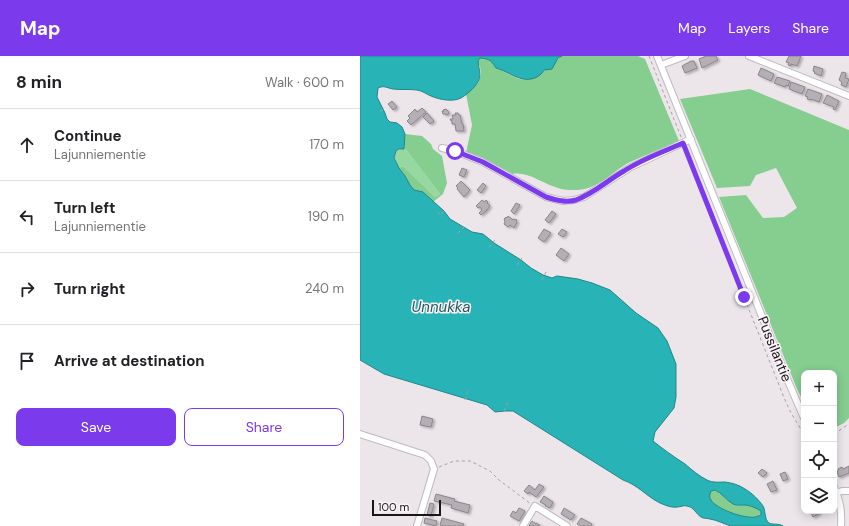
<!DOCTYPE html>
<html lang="en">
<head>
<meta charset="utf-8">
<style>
  :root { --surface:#fff; --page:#f2f2f2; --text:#202124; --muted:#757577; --line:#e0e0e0; --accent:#7c3aed }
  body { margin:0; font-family:"DM Sans",sans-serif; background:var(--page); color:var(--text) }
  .controls { position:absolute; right:12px; bottom:12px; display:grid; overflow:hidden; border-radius:8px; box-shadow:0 2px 10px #0003 }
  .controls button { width:36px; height:36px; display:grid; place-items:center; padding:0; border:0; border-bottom:1px solid var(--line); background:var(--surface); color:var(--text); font:20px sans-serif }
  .scale { position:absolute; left:12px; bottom:10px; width:69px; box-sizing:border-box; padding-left:4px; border:2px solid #181618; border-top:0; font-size:11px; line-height:14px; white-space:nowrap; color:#181618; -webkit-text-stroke:3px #f9f3f8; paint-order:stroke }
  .stop { position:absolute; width:12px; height:12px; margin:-9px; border:3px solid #7c3aed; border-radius:50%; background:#fff }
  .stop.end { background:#7c3aed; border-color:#fff; box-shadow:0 1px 4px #0008 }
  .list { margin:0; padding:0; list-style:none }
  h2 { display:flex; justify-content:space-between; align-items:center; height:52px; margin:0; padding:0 16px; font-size:17px }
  h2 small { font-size:13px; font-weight:400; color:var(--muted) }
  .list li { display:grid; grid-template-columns:26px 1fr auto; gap:12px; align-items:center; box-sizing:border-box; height:72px; padding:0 16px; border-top:1px solid var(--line) }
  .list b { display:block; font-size:15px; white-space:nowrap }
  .list p { margin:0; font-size:13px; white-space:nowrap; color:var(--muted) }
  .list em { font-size:13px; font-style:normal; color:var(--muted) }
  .actions { display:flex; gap:8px; padding:12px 16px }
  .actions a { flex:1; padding:9px 0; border:1px solid var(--accent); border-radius:8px; text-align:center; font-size:14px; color:var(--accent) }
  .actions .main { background:var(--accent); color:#fff }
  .icon { flex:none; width:22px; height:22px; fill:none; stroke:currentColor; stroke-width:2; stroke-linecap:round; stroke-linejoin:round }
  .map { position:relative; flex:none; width:489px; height:470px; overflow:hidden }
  header { display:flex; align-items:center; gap:24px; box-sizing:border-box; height:56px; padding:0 20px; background:var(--accent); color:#fff }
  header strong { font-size:19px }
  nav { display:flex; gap:22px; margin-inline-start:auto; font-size:14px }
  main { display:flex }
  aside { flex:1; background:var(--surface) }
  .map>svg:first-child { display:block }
</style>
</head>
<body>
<header>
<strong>Map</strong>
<nav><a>Map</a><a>Layers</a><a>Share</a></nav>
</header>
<main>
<aside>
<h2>8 min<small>Walk · 600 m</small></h2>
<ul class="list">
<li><svg class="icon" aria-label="ahead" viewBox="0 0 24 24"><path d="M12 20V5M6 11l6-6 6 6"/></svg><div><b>Continue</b><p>Lajunniementie</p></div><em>170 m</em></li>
<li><svg class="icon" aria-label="left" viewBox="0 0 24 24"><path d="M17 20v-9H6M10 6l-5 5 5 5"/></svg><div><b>Turn left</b><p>Lajunniementie</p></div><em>190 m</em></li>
<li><svg class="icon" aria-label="right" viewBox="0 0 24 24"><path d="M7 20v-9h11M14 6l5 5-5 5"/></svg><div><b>Turn right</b></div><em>240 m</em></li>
<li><svg class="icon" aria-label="arrive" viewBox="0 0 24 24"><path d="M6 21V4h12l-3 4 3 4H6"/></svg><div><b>Arrive at destination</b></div></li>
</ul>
<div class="actions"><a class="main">Save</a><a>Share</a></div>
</aside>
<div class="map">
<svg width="489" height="470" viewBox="0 0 489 470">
  <defs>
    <filter id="shadow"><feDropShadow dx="2" dy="1.5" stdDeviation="1" flood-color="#0004"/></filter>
  </defs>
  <rect width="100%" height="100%" fill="#ece6eb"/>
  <path fill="#97d8a0" d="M44,91L80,138L75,141L43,110L39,112C35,104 30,94 44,93Z"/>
  <path fill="#86cd90" d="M202,0H278L285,3L319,85C303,92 285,99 268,107C251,117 236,135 214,134C209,134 203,134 198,132C183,128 168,115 152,118L128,105L106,97L112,69L106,38L118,27L120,22L121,17L120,11L117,6L118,3L120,2C123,2 129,3 131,5C133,7 134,10 136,12C144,15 151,20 159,23C166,24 175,23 181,18C182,17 183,15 185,14C186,13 187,13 188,12C193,9 197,3 202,0Z
    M390,33L489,74V362L484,367L474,372V317H444V347L437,333L359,141L386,139L403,162L424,161L437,152L416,112L396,119L390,130L357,132L320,43Z
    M45,78L62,80L71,88L73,93L82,100L87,127L83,138L73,146L63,137L54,134L50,129L45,120L39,112L43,110L75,141L80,138L44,91Z
    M355,434C362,438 371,449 379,450C382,450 384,449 386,449C392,450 397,452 401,455V459C399,460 397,461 395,461C385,463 356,453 351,444C349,440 350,438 351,435Z"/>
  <path fill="#28b4b7" stroke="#238587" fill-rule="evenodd" d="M0,0H202L198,2L192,13L184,14C182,18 179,20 175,22C160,27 150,16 136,12C134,10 133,7 131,5C128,3 123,2 120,2C114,8 126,18 115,30C112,34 106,39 101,42C93,46 80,44 71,40C66,38 63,35 57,34C49,33 41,34 33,33C27,32 24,29 18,32L17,41L25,57L27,63L30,66L37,67L42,71L45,78L44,93H39L36,95L35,98L34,102L39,112L45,120L50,129L54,134L63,136L84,155L90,163L112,176L123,178L134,187L161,204L171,212L183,219L192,222L197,220L218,223L232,227L250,234L276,257L298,272L307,285L316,308V341L314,352L295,376L293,385C303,393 314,401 325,408C332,414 339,420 347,424C353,427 359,426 365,426C373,427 379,429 385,433C392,437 399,444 403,450C406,455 404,463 409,467C413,469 418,467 423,470H371C364,468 357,464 350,463C347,462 344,463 341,461C336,458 334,451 327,450C323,449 321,451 317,451C311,452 305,449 300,447C286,440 278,429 263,424L153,355H145L135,356L127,349L24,318L0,304ZM355,434C362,437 366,444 373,448C378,450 381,449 386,449C392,450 396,452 401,455V459C401,459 396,461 395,461C385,463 356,453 351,444C349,441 350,438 351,435Z"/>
  <path fill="#b4afb4" stroke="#8b868a" filter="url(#shadow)" d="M346,0H356L358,4L342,12L339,3Z
    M429,0H441L437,10L431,8V10L428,9L429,7L426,6Z
    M331,5H334L337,12L325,17L322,10Z
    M454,10L463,13L461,20L454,17L455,16L453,15Z
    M401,12L414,18L411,25L398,19Z
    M482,16L486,17L485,22L489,23L486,31L481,29L482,26L479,24Z
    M417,21L430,25L428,30L426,29L425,31L414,27Z
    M431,26L445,31L442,38L429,33Z
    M448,33L462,38L459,46L451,43L450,44L447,43L448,41L445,40Z
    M467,39L479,45L475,54L473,53L474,51L463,47Z
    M32,45L37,51L33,54L28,48Z
    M62,52L66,56L51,69L47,65L50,62L48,60L55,53L57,56Z
    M86,53L88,55L89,57L87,59L85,58H83L82,55H84L83,54Z
    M67,57L74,65L70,68L63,61Z
    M95,57H98L99,59H100L102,68H103L104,75H96L95,68H92V65H91L90,63H93L92,59H96Z
    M102,112L107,114L104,121L99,119Z
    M101,125L110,134L104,141L97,133L98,132L96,130Z
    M123,127L126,130L121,137L117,134Z
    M122,144L125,146L126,144L128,146L127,147L130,150L126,155L121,159L119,157L122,154L120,151L118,152L116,150Z
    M156,147L160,149L154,158L151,155Z
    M192,155L196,158L189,167L185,164Z
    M148,160L153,164L154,163L157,164L156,165L157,166L154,172L150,169L148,171L144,168L145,166L144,163L146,161L147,162Z
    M184,173L191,177L184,186L178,182Z
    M202,173L207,176L203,181L198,178Z
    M201,192L209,198L204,205L196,199Z
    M62,360L73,363L71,371L60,369Z
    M489,410V417L479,421L477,416L478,415V413L482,411L483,413Z
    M402,413L407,417L403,421L398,417Z
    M425,416L428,423L423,425L420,418Z
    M413,425L417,434L411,436L407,428Z
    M179,428L184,431L176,441L169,436L168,438L164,435L169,429L175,434Z
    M76,438L95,443L94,445L110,449L108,457L91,452L92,449L74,445Z
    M184,440L193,446L190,452L185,450L186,449L180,446Z
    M70,447L74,448L71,460L67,459Z
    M159,452L165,455L159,465L150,460L153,455L156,457Z
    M204,452L215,459L211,464L201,458Z
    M450,455H459L460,457L453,461Z
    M65,462L77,465L76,470L64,467Z
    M82,462L104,468L103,470H84L80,469Z
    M221,462L232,468L231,470H221L217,468Z
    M172,465L176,468V467L180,469V470H169Z"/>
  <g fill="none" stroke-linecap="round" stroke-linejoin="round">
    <defs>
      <path id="minor" d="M297,0L428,325L444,362
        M389,0L489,40
        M301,9L325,0
        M82,92L95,95L123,106L186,141L203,145L214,144L224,141L271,111L331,83
        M0,378L65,399L71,405L74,413L57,470
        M474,431C480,445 482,455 481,470
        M476,437L482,435H489
        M163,470L175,450L207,470"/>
    </defs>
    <use href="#minor" stroke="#bfbabf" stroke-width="8"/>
    <path stroke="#a4a0a4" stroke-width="1" stroke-dasharray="3 3" stroke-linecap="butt" d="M289,0L321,81
      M20,55L24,53
      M325,92L384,241L425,344L431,357L444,378
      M78,156L80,159L86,153
      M98,177L104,171
      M129,191L135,184
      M157,209L162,202
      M182,224L186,216
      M105,344L108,333
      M144,355L148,346
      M474,378L489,368
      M79,411L94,405H110L130,415L139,424L171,448"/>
    <use href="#minor" stroke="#fff" stroke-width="6"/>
  </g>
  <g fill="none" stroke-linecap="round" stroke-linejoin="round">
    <path stroke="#7c3aed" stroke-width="5" d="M95,95L123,106L186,141C196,144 206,147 216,144C233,138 248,124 264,115C282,103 303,96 323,87L384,241"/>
  </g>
  <g text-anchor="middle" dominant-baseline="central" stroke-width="3" stroke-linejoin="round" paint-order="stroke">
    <g font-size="14" fill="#181618" stroke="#f9f3f8">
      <text transform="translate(415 293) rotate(68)">Pussilantie</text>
    </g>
    <g font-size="15" font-style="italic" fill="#245a5c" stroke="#f9f3f8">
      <text x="81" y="251">Unnukka</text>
    </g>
  </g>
</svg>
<div class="controls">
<button>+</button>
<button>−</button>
<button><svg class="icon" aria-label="locate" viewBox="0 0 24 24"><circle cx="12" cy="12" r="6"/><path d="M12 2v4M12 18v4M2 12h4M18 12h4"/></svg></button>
<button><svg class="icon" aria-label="layers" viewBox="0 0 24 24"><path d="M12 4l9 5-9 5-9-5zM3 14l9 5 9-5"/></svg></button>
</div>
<div class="scale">100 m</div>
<div class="stop" style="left:95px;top:95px"></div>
<div class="stop end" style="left:384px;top:241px"></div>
</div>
</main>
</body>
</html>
